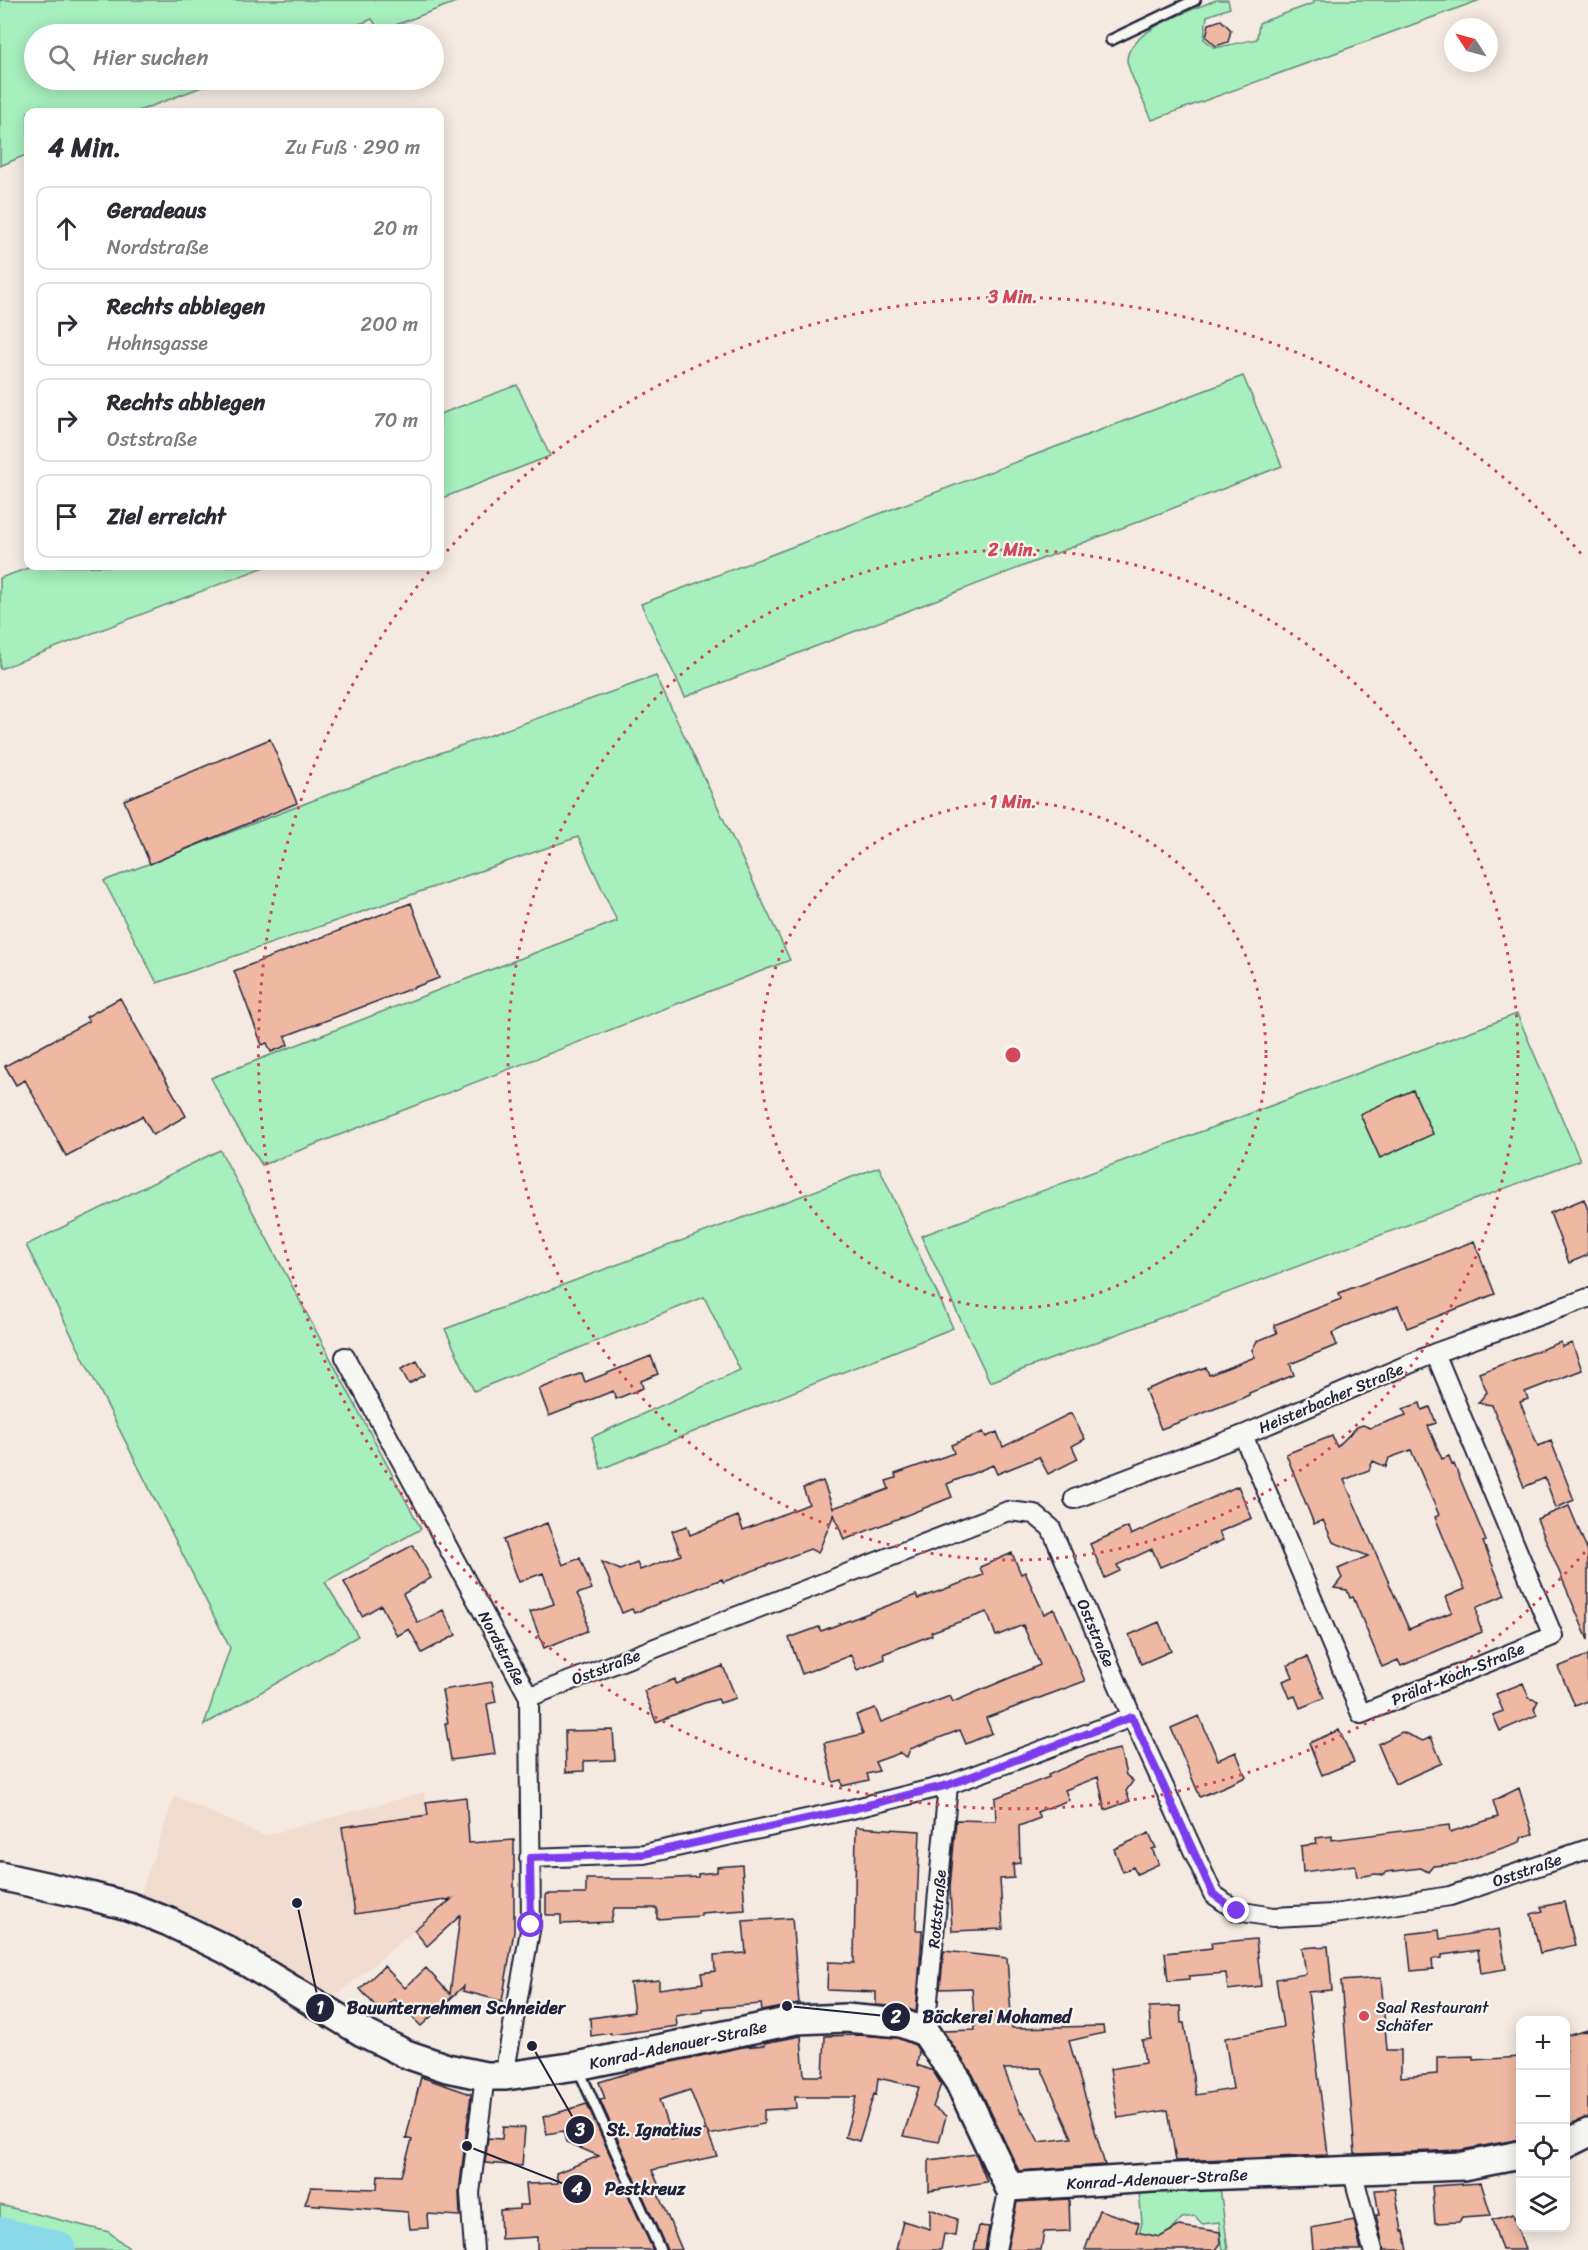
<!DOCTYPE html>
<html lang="de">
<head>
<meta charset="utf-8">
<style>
  :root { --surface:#fff; --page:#f2f2f3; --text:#2b2b33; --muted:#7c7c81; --line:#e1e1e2 }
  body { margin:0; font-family:Sriracha,sans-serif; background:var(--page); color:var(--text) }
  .controls { position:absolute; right:18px; bottom:18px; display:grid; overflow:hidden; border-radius:12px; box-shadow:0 3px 15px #0003 }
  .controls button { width:54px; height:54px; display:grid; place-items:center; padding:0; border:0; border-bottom:2px solid var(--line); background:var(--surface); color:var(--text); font:30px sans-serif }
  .compass { position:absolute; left:1444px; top:18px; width:54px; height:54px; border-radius:50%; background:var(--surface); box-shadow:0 3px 15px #0003; rotate:306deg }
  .stop { position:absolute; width:18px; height:18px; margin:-14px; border:4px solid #7c3aed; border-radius:50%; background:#fff }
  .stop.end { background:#7c3aed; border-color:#fff; box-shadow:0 2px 6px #0008 }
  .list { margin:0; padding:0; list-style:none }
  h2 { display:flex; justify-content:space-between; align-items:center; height:78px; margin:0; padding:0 24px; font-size:26px }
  h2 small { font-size:20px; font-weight:400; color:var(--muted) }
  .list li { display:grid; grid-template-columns:39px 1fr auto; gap:18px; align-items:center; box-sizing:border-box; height:84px; margin:0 12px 12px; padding:0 12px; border:2px solid var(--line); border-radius:12px }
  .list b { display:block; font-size:22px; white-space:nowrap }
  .list p { margin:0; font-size:20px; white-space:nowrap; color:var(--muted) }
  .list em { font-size:20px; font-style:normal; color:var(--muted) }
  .icon { flex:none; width:33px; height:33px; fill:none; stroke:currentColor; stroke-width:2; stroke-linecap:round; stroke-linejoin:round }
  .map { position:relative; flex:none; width:1588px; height:2250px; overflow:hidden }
  .search { position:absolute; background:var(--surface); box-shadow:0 3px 15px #0003; left:24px; top:24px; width:420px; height:66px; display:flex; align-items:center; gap:15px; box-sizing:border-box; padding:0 21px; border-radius:33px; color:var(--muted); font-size:22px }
  .panel { position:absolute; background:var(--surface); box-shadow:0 3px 15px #0003; left:24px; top:108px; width:420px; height:462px; border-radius:12px }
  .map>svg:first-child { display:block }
</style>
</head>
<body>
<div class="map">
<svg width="1588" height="2250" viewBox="0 0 1588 2250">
  <rect width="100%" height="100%" fill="#f4eae2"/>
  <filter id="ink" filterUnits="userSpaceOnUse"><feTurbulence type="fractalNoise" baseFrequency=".0167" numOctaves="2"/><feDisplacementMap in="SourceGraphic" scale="12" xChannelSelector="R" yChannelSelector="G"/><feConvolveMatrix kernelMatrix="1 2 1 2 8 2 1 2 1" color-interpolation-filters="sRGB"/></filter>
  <g filter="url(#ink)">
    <path fill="#f2dbcf" d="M424,1792L440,1909L331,2000L212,1928L140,1896L175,1796L264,1836Z"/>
    <path fill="#a7efbd" stroke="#64887c" stroke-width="1.5" d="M0,0H461L380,31L372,19L335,34H34V80H220L136,112H28V154L0,166Z
      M1216,0H1228L1230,8L1207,16L1204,39L1215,48L1257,39L1259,23L1314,3L1313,0H1480L1152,120C1147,107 1127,71 1127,60C1128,30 1193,10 1216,0Z
      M1243,376L1282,466L685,697L641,604Z
      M517,385L550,456L440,499V414Z
      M34,566H267L0,669V578Z
      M656,676L790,960L262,1165L234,1122L211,1078L617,921L578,837L157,983L104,881L392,770Z
      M1517,1014L1580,1160L990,1382L921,1236Z
      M220,1150L421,1529L325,1582L358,1636L204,1725L230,1648L26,1245Z
      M879,1167L953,1328L601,1469L592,1437L740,1370L704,1297L474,1391L445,1329Z
      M1220,2187L1228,2250H1223L1219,2222L1202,2224L1195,2216L1182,2218L1168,2234L1154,2241L1138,2236L1142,2223L1139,2191Z
      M0,2205L109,2232L131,2250H0Z"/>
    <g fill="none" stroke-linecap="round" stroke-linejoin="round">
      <path stroke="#8ad9e8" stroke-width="38" d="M0,2236L57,2250"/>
    </g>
    <path fill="#eeb8a3" stroke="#22223b" stroke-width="1.5" fill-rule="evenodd" d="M1221,20L1231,30L1228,42L1216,46L1206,37L1209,24Z
      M270,739L297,803L150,864L124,800Z
      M411,903L439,978L285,1036L288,1045L271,1052L267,1043L262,1045L234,971Z
      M120,998L186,1116L153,1135L142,1116L66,1156L25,1080L16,1085L5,1066L89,1021L86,1017Z
      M1413,1090L1433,1134L1380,1158L1360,1114Z
      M1584,1199L1588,1210V1255L1569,1263L1550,1213Z
      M1474,1241L1495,1294L1407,1328L1398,1306L1350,1324L1332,1333L1337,1345L1290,1364L1294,1375L1249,1393V1395L1238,1400L1161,1429L1145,1390L1206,1367L1209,1375L1255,1357L1252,1350L1257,1341L1277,1333L1274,1325L1341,1299L1339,1293Z
      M1561,1342L1562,1347L1572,1343L1582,1370L1525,1392L1528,1399L1520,1402L1538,1446L1551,1441L1574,1500L1556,1508L1545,1478L1524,1487L1492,1405L1478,1403L1487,1392L1479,1373Z
      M651,1356L658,1374L641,1381L643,1388L616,1399L613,1391L549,1416L539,1389L582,1373L585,1382Z
      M417,1361L425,1375L409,1384L401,1369Z
      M1420,1403L1422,1410L1430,1407L1436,1423L1428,1426L1442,1459L1449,1456L1452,1465L1454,1464L1486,1541L1483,1542L1505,1595L1477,1607L1478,1621L1482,1632L1401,1666L1398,1660L1382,1667L1353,1597L1350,1598L1347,1590L1334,1588L1342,1578L1338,1569L1368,1556L1333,1542L1323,1520L1314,1524L1286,1454L1332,1436L1337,1447L1357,1427L1363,1425L1370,1428L1406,1415L1403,1409ZM1411,1450L1439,1515L1435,1517L1465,1589L1446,1597L1452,1612L1409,1629L1344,1480L1369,1470L1373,1461L1386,1467L1389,1458Z
      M1071,1413L1085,1439L1072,1446L1078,1459L1048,1474L1039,1457L997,1474L993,1465L947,1484L952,1497L844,1540L834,1514L818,1553L810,1549L723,1582L722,1579L634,1613L632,1609L622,1613L602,1562L620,1570L637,1563L640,1570L681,1555L672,1531L687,1526L690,1535L738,1516L743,1530L809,1504L803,1488L823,1481L833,1508L850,1502L851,1503L889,1489L886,1481L896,1478L895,1474L954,1453L951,1445L983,1432L986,1437L997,1432L1003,1447Z
      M1238,1486L1252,1518L1219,1532L1223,1540L1160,1567L1152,1549L1117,1565L1120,1571L1105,1578L1090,1544L1128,1527L1131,1535Z
      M1569,1506L1588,1552V1640L1537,1519Z
      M547,1523L563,1565L580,1558L592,1589L577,1594L586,1611L587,1631L544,1648L530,1612L554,1604L543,1573L519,1582L503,1540Z
      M413,1545L431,1578L403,1594L418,1623L443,1610L456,1635L422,1653L409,1629L397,1636L381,1605L362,1616L344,1582Z
      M1012,1553L1021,1574L1025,1572L1044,1614L1054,1609L1085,1681L986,1718L992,1733L966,1744L960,1730L910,1749L907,1757L900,1753L875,1762L879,1771L867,1774L869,1780L842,1786L841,1780L833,1782L824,1743L863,1734L856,1715L875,1708L881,1722L950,1696L953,1702L1040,1665L1023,1625L996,1636L987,1612L931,1632L932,1635L883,1654L885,1659L857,1670L851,1655L802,1674L789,1638L819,1627L821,1631L916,1595L918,1599L983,1575L980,1567Z
      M1159,1622L1171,1651L1141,1664L1129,1635Z
      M1588,1655V1701L1575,1706L1558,1667Z
      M1307,1657L1324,1698L1300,1708L1295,1696L1290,1698L1283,1681L1293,1677L1288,1665Z
      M723,1666L736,1698L720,1703L718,1699L704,1703L656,1722L644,1691L675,1679L676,1684Z
      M492,1682L496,1702L487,1704L495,1754L451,1760L445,1723H448L442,1690Z
      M1523,1683L1529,1698L1538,1701L1534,1709L1537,1715L1500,1731L1493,1715L1503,1711L1496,1694Z
      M1199,1716L1218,1760L1236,1752L1246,1777L1200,1797L1171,1728Z
      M613,1730L615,1760L584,1761V1771L566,1772L565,1731Z
      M1339,1730L1354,1762L1322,1775L1309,1743Z
      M1402,1732L1423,1741L1431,1737L1442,1763L1395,1784L1378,1744Z
      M1120,1749L1126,1775L1133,1781L1126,1791L1130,1801L1105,1810L1098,1777L1065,1790L1069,1800L1037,1812L1040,1818L1019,1826L1020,1863L1013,1864L1014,1878L1000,1879L1003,1929L952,1931L950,1888L956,1820L996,1821L995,1798L1049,1777L1048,1775L1092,1755Z
      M1519,1788L1533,1834L1522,1837L1520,1842L1457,1864L1433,1866L1428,1872L1421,1868L1387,1872L1384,1875L1376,1874L1357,1877L1355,1865L1303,1872L1301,1846L1317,1844L1316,1838L1332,1836V1840L1449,1825L1450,1832L1498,1817L1493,1801Z
      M466,1797L469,1843L514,1840V1932L502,2001L463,1991L464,1986L421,2026L394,1999L381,2012L360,1989L384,1966L405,1988L426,1968L450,1994L460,1916L427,1946L414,1930L452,1899L355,1914L342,1827L428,1815L426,1802Z
      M856,1827L920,1831L916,1930H922L921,1949L916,2012L903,2007L876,2005V1992L827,1990L828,1962L854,1963Z
      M1149,1833L1156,1848L1152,1849L1159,1864L1137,1874L1133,1867L1123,1872L1114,1849Z
      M742,1865L745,1910L701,1913V1916L657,1919V1908H614L611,1922L561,1924V1915H546V1894H586V1879H658L698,1877V1874L717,1872V1867Z
      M1564,1902L1575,1945L1540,1953L1531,1914L1543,1911L1541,1907Z
      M792,1918L799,2004L762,2011L761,2004L702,2009L703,2012L676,2016L677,2026L611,2035V2033L591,2036L590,2018L634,2012L630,1983L659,1980V1989L703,1983L701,1973L715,1971L714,1955L746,1953L743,1921Z
      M1499,1929L1506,1969L1481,1973L1478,1950L1442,1955V1958L1432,1959L1433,1969L1411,1971L1407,1934L1439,1930L1440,1939Z
      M1256,1939L1261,1986L1228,1990L1226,1973L1189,1976V1979L1168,1981L1165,1953L1212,1948L1211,1943Z
      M1328,1946L1332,1990L1308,1992L1328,2155L1176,2161L1168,2110L1118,2118L1110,2069L1145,2063L1142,2040L1151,2039L1149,2007L1180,2006L1181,2023H1184L1196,2095L1233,2089L1225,2038L1283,2027L1276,1979L1306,1974L1302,1948Z
      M944,1951L1007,1958L1012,2028L1103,2026L1104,2033L1069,2041L1105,2165L1019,2171L973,2075L943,2031L975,2030L972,1988L940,1989ZM1041,2068L1072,2138L1039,2142L1023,2112L1021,2113L1004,2069Z
      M1381,1978L1387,2050H1401V2077L1437,2074V2057L1473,2056V2060L1521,2057V2139L1461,2150L1355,2154L1341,1981Z
      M1588,2030V2117L1566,2126V2036Z
      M860,2035L897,2038L915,2045L919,2051L917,2065L933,2071L941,2084L933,2107L946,2116L939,2142L903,2136L919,2087L878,2078L876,2095L874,2094L859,2141L845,2137L856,2097H795L796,2108L764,2110V2124L709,2135L707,2131L717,2156L652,2170L659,2186L655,2187L682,2250H667L600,2100L605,2099L599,2082L648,2067L743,2047L765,2045V2043L801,2036L804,2076H823L825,2036ZM690,2090L706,2130L672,2139L659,2100Z
      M421,2077L471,2094L459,2192L460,2216L427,2214L428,2228L410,2229L408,2212L305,2204L311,2187L377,2189L378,2175L401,2176L412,2140L406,2138Z
      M587,2104L653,2250H537V2237L501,2239L500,2210L519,2209V2205H528L526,2184L558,2183L556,2173L599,2156L566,2142L563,2131L547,2134L543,2117Z
      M503,2127L525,2128L522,2166L485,2163L488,2138L502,2139Z
      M976,2154L987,2182L929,2191V2160Z
      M1481,2183L1491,2215L1462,2217L1459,2222L1435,2223L1432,2186Z
      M1395,2189L1402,2231H1404L1408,2250H1384L1376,2215H1379L1375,2190Z
      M1069,2199L1070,2231L1044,2232L1041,2250H1007L1017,2202Z
      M930,2209L957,2219L955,2236L944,2234L941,2250H896L903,2221L930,2229Z
      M1099,2210L1139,2223L1136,2232L1160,2237L1179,2226L1220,2232L1221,2243L1216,2250H1085Z
      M1513,2214L1525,2250H1502L1492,2220Z
      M1354,2220L1361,2250H1313L1311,2228Z
      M979,2226L989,2227L985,2250H974Z"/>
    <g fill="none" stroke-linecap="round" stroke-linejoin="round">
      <defs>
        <path id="service" d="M1111,40L1195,0
          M578,2068L660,2250"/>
        <path id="minor" d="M345,1357L529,1697L531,1925L507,2059L506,2076
          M1243,1435L1361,1714L1553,1636L1435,1353
          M1074,1499L1243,1435L1435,1353L1588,1298
          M529,1697L1008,1511L1034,1514L1051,1528L1132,1717L1213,1894L1237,1911L1273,1917L1334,1914L1450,1896L1588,1849
          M529,1858L644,1854L852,1809L948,1785L1132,1717
          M925,2032L948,1785
          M1352,2170L1373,2250
          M474,2250L470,2193L485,2076
          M996,2250L1009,2187"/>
        <path id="secondary" d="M0,1876L86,1895L128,1906L169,1922L225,1949L362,2032L406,2054L447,2068L485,2076H506L577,2066L796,2020L846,2018L901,2023L925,2032L959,2082L1009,2187L1152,2178L1463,2166L1520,2155
          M1566,2144L1588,2133"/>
      </defs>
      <use href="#service" stroke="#22223b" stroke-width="14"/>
      <use href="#minor" stroke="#22223b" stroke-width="22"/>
      <use href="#secondary" stroke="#22223b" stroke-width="32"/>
      <use href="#service" stroke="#f6f6f2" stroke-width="9"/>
      <use href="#minor" stroke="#f6f6f2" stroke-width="18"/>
      <use href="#secondary" stroke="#f6f6f2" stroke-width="27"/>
    </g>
  </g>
  <g fill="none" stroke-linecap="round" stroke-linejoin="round" filter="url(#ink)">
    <path stroke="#7c3aed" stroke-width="8" d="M531,1925L530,1858L644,1854L852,1809L948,1785L1132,1717L1213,1894L1237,1911"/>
  </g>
  <g fill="none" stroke="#d1495b" stroke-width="3" stroke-dasharray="3 6">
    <circle cx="1013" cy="1055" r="253"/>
    <circle cx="1013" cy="1055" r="505"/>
    <path d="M1585 1552A758 758 0 0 1 432 568M441 558A758 758 0 0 1 1585 558"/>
  </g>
  <circle fill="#d1495b" stroke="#f6f6f2" stroke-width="2" cx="1364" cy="2016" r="6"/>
  <g text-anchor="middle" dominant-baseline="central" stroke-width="4.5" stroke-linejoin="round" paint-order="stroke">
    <g font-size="16" fill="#22223b" stroke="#f6f6f2">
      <text transform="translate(1331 1398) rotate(-23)">Heisterbacher Straße</text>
      <text transform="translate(1096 1633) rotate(67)">Oststraße</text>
      <text transform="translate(502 1648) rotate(62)">Nordstraße</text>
      <text transform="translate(606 1667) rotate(-21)">Oststraße</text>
      <text transform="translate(1458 1674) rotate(-22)">Prälat-Koch-Straße</text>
      <text transform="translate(1527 1870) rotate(-19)">Oststraße</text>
      <text transform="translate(937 1909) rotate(-85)">Rottstraße</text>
      <text transform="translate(678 2045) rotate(-12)">Konrad-Adenauer-Straße</text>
      <text transform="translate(1157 2179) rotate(-3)">Konrad-Adenauer-Straße</text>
    </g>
    <g font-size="16" fill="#22223b" stroke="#f6f6f2" text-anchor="start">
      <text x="1376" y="2007">Saal Restaurant<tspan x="1376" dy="18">Schäfer</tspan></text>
    </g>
  </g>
  <circle cx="1013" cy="1055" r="9" fill="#d1495b" stroke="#f6f6f2" stroke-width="3"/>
  <g font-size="18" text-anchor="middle" font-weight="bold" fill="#d1495b" stroke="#f6f6f2" stroke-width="4.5" stroke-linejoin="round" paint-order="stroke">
    <text x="1013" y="303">3 Min.</text>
    <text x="1013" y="556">2 Min.</text>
    <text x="1013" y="808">1 Min.</text>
  </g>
  <path fill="none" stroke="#22223b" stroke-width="2" d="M297 1903L320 2008M787 2006L896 2017M532 2046L580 2130M467 2146L577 2189"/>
  <g fill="#22223b" stroke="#f6f6f2" stroke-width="2">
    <circle cx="297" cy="1903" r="6"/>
    <circle cx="787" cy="2006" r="6"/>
    <circle cx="532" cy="2046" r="6"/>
    <circle cx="467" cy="2146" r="6"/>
    <circle cx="320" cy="2008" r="15"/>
    <circle cx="896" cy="2017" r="15"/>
    <circle cx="580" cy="2130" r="15"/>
    <circle cx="577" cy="2189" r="15"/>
  </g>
  <g font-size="18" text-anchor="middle" font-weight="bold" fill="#fff">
    <text x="320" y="2014">1</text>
    <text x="896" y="2023">2</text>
    <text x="580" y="2136">3</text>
    <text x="577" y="2195">4</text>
  </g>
  <g font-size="18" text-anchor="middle" font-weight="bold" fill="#22223b" stroke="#f6f6f2" stroke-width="4.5" stroke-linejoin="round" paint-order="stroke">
    <text x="456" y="2014">Bauunternehmen Schneider</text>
    <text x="997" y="2023">Bäckerei Mohamed</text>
    <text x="654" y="2136">St. Ignatius</text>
    <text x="645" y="2195">Pestkreuz</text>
  </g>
</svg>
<div class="controls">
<button>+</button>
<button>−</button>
<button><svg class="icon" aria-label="locate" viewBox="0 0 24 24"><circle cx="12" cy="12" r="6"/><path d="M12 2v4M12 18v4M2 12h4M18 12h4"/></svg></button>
<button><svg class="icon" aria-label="layers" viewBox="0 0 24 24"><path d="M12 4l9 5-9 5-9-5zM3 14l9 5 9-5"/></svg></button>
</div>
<svg class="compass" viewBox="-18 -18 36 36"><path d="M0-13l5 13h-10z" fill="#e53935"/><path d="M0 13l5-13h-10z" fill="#7c7c81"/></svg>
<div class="stop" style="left:531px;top:1925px"></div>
<div class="stop end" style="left:1237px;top:1911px"></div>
<div class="search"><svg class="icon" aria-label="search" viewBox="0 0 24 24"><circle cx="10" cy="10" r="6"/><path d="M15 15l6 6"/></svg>Hier suchen</div>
<section class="panel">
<h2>4 Min.<small>Zu Fuß · 290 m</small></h2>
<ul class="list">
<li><svg class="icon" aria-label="ahead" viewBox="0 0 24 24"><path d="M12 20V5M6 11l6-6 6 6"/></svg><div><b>Geradeaus</b><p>Nordstraße</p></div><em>20 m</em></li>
<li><svg class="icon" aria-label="right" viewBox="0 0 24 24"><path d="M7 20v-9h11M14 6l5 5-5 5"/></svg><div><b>Rechts abbiegen</b><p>Hohnsgasse</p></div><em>200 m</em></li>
<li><svg class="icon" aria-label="right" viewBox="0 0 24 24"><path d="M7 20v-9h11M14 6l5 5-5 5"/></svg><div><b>Rechts abbiegen</b><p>Oststraße</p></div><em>70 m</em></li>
<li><svg class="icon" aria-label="arrive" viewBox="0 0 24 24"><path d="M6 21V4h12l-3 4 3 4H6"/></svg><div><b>Ziel erreicht</b></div></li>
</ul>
</section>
</div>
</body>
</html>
